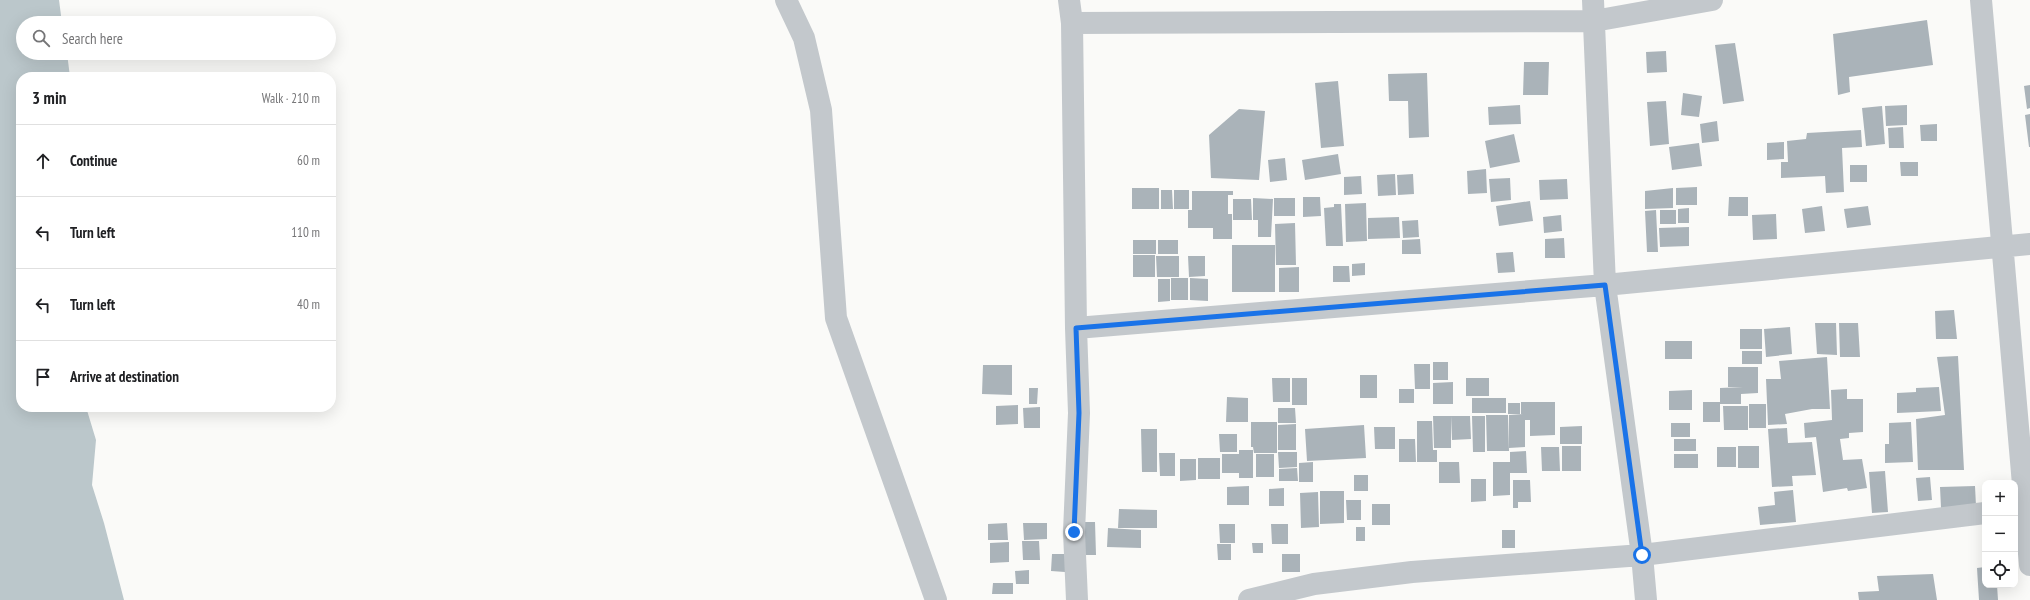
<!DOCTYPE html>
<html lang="en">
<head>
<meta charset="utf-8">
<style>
  :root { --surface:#fff; --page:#f6f6f6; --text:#202124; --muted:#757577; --line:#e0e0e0 }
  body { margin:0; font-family:"PT Sans Narrow",sans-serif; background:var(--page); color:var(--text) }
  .controls { position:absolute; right:12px; bottom:12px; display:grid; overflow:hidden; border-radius:8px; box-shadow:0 4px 16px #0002 }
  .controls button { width:36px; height:36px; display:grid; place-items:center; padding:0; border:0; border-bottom:1px solid var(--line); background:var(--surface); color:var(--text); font:20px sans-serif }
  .stop { position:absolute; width:12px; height:12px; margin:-9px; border:3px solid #1a73e8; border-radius:50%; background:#fff }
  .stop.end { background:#1a73e8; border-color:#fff; box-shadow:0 1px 4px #0008 }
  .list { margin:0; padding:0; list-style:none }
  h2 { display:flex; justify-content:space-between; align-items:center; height:52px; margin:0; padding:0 16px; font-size:17px }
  h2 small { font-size:13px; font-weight:400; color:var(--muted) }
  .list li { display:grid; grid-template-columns:26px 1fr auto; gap:12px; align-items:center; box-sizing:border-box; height:72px; padding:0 16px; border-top:1px solid var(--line) }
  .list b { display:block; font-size:15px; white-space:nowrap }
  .list em { font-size:13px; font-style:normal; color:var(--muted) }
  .icon { flex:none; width:22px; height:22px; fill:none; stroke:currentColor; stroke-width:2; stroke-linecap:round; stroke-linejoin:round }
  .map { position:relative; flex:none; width:2030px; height:600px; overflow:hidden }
  .search { position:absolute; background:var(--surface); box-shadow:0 4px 16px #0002; left:16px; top:16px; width:320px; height:44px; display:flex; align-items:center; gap:10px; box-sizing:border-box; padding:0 14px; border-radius:22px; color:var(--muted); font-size:15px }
  .panel { position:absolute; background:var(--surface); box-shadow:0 4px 16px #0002; left:16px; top:72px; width:320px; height:340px; border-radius:16px }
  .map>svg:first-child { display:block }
</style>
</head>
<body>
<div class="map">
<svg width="2030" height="600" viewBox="0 0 2030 600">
  <rect width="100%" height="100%" fill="#fafaf8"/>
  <path fill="#bbc7cb" d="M0,0H59L62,23H23V53H67L70,77H21V407H86L96,440L92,485L104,523L124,600H0Z"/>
  <path fill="#aab3b9" d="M1927,20L1933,65L1849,77L1850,92L1838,95L1833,34Z
    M1735,43L1744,101L1723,104L1715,45Z
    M1666,51L1667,72L1647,73L1646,52Z
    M1524,62H1549L1548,95H1523Z
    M1427,73L1429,137L1409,138L1408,101H1389L1388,74Z
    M1338,81L1344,146L1321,148L1315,83Z
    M2030,85V108L2027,109L2024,86Z
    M1683,93L1702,96L1699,117L1681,115Z
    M1666,101L1669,144L1650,146L1647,102Z
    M1520,105L1521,124L1489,125L1488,107Z
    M1907,105V125L1886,126L1885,106Z
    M1882,106L1885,144L1866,146L1862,108Z
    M1239,109L1265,111L1259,180L1211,178L1209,135Z
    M2030,114V147H2029L2025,115Z
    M1717,121L1719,141L1702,143L1700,124Z
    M1937,124V141H1921L1920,125Z
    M1903,127L1904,148H1889L1888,128Z
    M1861,130L1862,147L1842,148L1844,192L1826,193L1825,176L1781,178V162H1788L1787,141L1806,139L1807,133Z
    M1514,134L1520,162L1490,168L1485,141Z
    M1784,142V159L1767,160V143Z
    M1699,143L1702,166L1672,170L1669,147Z
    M1338,154L1341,174L1305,180L1302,160Z
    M1285,158L1287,180L1270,182L1268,160Z
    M1900,162H1918V176H1901Z
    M1850,165H1867V182H1850Z
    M1486,169L1487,193L1468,194L1467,171Z
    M1395,174L1396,195L1378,196L1377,175Z
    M1413,174L1414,194L1398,195L1397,175Z
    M1361,176L1362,194L1344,195V177Z
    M1510,178L1511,200L1491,202L1489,179Z
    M1567,179L1568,199L1540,200L1539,180Z
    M1697,187V205H1676V188Z
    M1132,188H1159V209H1132Z
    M1673,188V208L1645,209V191Z
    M1161,190H1172L1173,209H1161Z
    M1174,190H1189V209H1174Z
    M1192,191H1233V195H1228V214H1232V239H1213V228H1188V210H1192Z
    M1303,197H1320L1321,216L1303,217Z
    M1729,197H1748V216H1728Z
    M1253,198L1273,199L1271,237H1258V220H1253Z
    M1274,198H1295V216H1274Z
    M1233,199H1251L1252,220H1233Z
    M1530,201L1533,221L1499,226L1496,206Z
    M1366,203L1367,241L1346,242L1345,204Z
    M1334,204H1341L1343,246H1326L1324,208L1334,207Z
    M1822,206L1825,231L1805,233L1802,209Z
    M1868,206L1871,225L1847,228L1844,209Z
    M1689,208V223H1678V209Z
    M1656,210L1658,252H1647L1645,211Z
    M1660,210H1676V224H1660Z
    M1776,214L1777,239L1753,240L1752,215Z
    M1561,215L1562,231L1544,233L1543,217Z
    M1399,217L1400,238L1368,239V218Z
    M1418,220L1419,237L1403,238L1402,221Z
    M1295,223L1296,265H1276L1275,224Z
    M1689,227V246L1660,247L1659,228Z
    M1564,238L1565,258H1545V239Z
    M1420,239L1421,254H1402V240Z
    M1133,240H1156V254H1133Z
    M1158,240H1178V254H1158Z
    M1232,245H1275V292H1232Z
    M1513,252L1515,272L1498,273L1496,253Z
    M1133,255H1155V277H1133Z
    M1156,256H1179V277H1157Z
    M1188,256H1205V276L1189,277Z
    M1365,263V275L1352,276V264Z
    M1333,266H1349L1350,282H1333Z
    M1299,267V292H1279V268Z
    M1171,278H1188V300H1171Z
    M1190,278L1208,279V301L1190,300Z
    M1158,279H1170V301L1158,302Z
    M1954,310L1957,339H1936L1935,311Z
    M1815,323H1836L1837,355L1817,354Z
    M1839,323H1858L1860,357H1840Z
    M1790,327L1792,354L1766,357L1764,329Z
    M1740,329H1762V349H1740Z
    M1665,341H1692V359H1665Z
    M1742,351H1762V364H1742Z
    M1958,356L1964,470H1918L1916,419L1945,415L1937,357Z
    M1827,357L1830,409H1812L1785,414L1787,424L1768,425L1766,379H1781L1779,361Z
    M1433,362H1448V380H1433Z
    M1414,364H1430V389H1415Z
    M983,365H1012V395L982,394Z
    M1728,367H1758V393L1741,394V404H1720V422H1703V402H1720V388L1743,387H1728Z
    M1360,375H1377V398H1360Z
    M1272,378H1290V402H1273Z
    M1292,378H1307V405H1292Z
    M1466,378H1489V396H1466Z
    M1453,382V404H1433V383Z
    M1939,387L1941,411L1897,413V393L1916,392V388Z
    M1029,388H1038L1037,404H1029Z
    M1399,389H1414V403H1399Z
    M1847,389V399H1863V432L1849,433V438L1840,439L1843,460L1862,459L1867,488L1848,491L1847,488L1823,492L1816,437L1805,438L1804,423L1832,420L1831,390Z
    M1692,390V410H1669V391Z
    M1227,397L1248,398V422H1226Z
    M1472,398H1506V413H1472Z
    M1521,402H1555V435L1530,436V420H1525V447L1509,448V415L1523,414H1521Z
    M1508,403H1520V414H1508Z
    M1749,404H1766V428H1749Z
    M1018,405V424L996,425V406Z
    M1723,406H1748V430H1724Z
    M1040,407V428H1024L1023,408Z
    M1278,408H1295L1296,423H1278Z
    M1486,415H1508L1509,451H1487Z
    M1433,416H1451V448H1434Z
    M1451,416H1470L1471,439L1452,440Z
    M1472,416H1485V452H1473Z
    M1417,421H1432L1433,450H1437V462H1417Z
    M1251,422H1277V453H1254L1253,447H1251Z
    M1911,422L1913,462L1885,463V444H1889V423Z
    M1671,423H1690V437H1671Z
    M1296,424V450H1278V425Z
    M1364,425L1366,458L1307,461L1305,429Z
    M1582,426V444H1560V427Z
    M1374,427H1395V449H1375Z
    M1787,428L1788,443L1812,442L1816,475L1792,476L1793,486L1772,487L1768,429Z
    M1141,429H1157V472H1142Z
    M1219,434H1237V452H1220Z
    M1399,439H1415L1416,462H1399Z
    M1674,439H1696V451H1674Z
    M1562,446H1581V471H1562Z
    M1738,446H1759V468H1738Z
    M1541,447H1559L1560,471H1542Z
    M1717,447H1736V467H1717Z
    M1239,450H1253V478H1239V473H1222V454H1239Z
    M1526,451L1527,473H1510V495L1493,496V462H1510V452Z
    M1278,452H1297V467L1279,468Z
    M1159,453H1175V476H1160Z
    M1256,454H1274V477H1256Z
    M1674,454H1698V468H1674Z
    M1198,458H1220V479H1198Z
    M1180,459H1196V480L1180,481Z
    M1313,462V482H1299V463Z
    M1439,462H1459L1460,483H1439Z
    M1297,468L1298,481H1279V469Z
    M1885,471L1888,512L1872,513L1869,472Z
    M1354,475H1368V491H1354Z
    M1930,477L1932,500L1918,501L1916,478Z
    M1471,479H1486V501L1471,502Z
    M1513,480H1530L1531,502H1518V508H1513Z
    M1249,486V505H1227V487Z
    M1975,486L1976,506L1941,508L1940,487Z
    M1284,488V506H1269V489Z
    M1793,490L1796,522L1760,525L1758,507L1775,505L1774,492Z
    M1320,491H1344V523L1320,524Z
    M1318,492L1319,527L1301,528L1300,493Z
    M1346,500H1361V520H1347Z
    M1372,504H1390V525H1372Z
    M1119,509L1157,510V528H1118Z
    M1070,522H1095L1096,555H1071Z
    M1007,523L1008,540H988V524Z
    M1023,523H1047V539L1024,540Z
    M1219,524H1235V543H1220Z
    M1271,524H1288V544H1272Z
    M1356,527H1365V541H1356Z
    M1108,528L1141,530V548L1107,547Z
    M1502,530H1515V548H1502Z
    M1022,541H1039L1040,560H1023Z
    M1009,542V562L990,563V543Z
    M1252,543H1263V553H1253Z
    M1217,544H1231V560H1218Z
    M1052,554H1066L1065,572L1051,571Z
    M1282,554H1300V572H1282Z
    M1985,567V585H1997L1998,600H1979L1977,568Z
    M1029,570V584H1016L1015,571Z
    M1933,574L1937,600H1859L1858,592L1879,591L1877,576Z
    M993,583H1013V594H992Z"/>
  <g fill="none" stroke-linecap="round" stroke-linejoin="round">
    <path stroke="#c3c8cc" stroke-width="22" d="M786,0L804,38L821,110L836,318L936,600
      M1069,0L1072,23L1076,328L1079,413L1074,532L1077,600
      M1593,0L1605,285L1642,555L1646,600
      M1981,0L2030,565
      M1072,23L1594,21L1712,0
      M1076,328L1605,285L2030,244
      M1249,600L1314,584L1412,572L1642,555L1985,513"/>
  </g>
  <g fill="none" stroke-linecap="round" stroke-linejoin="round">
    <path stroke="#1a73e8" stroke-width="5" d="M1074,532L1079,413L1076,328L1605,285L1642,555"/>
  </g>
</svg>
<div class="controls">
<button>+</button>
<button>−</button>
<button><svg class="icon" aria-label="locate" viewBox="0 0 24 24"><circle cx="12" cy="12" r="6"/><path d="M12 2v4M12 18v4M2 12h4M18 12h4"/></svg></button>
</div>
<div class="stop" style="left:1642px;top:555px"></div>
<div class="stop end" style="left:1074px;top:532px"></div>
<div class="search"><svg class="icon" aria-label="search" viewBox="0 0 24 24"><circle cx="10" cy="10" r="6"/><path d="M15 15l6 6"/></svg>Search here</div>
<section class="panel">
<h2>3 min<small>Walk · 210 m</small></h2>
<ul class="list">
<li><svg class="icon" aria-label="ahead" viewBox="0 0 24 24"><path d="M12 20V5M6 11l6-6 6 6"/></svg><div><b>Continue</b></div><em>60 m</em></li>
<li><svg class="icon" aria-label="left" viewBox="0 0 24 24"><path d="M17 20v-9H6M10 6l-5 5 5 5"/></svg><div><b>Turn left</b></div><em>110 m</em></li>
<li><svg class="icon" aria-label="left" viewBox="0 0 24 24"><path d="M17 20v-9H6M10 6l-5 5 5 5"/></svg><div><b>Turn left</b></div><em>40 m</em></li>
<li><svg class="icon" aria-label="arrive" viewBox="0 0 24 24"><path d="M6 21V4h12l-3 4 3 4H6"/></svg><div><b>Arrive at destination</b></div></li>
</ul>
</section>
</div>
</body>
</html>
